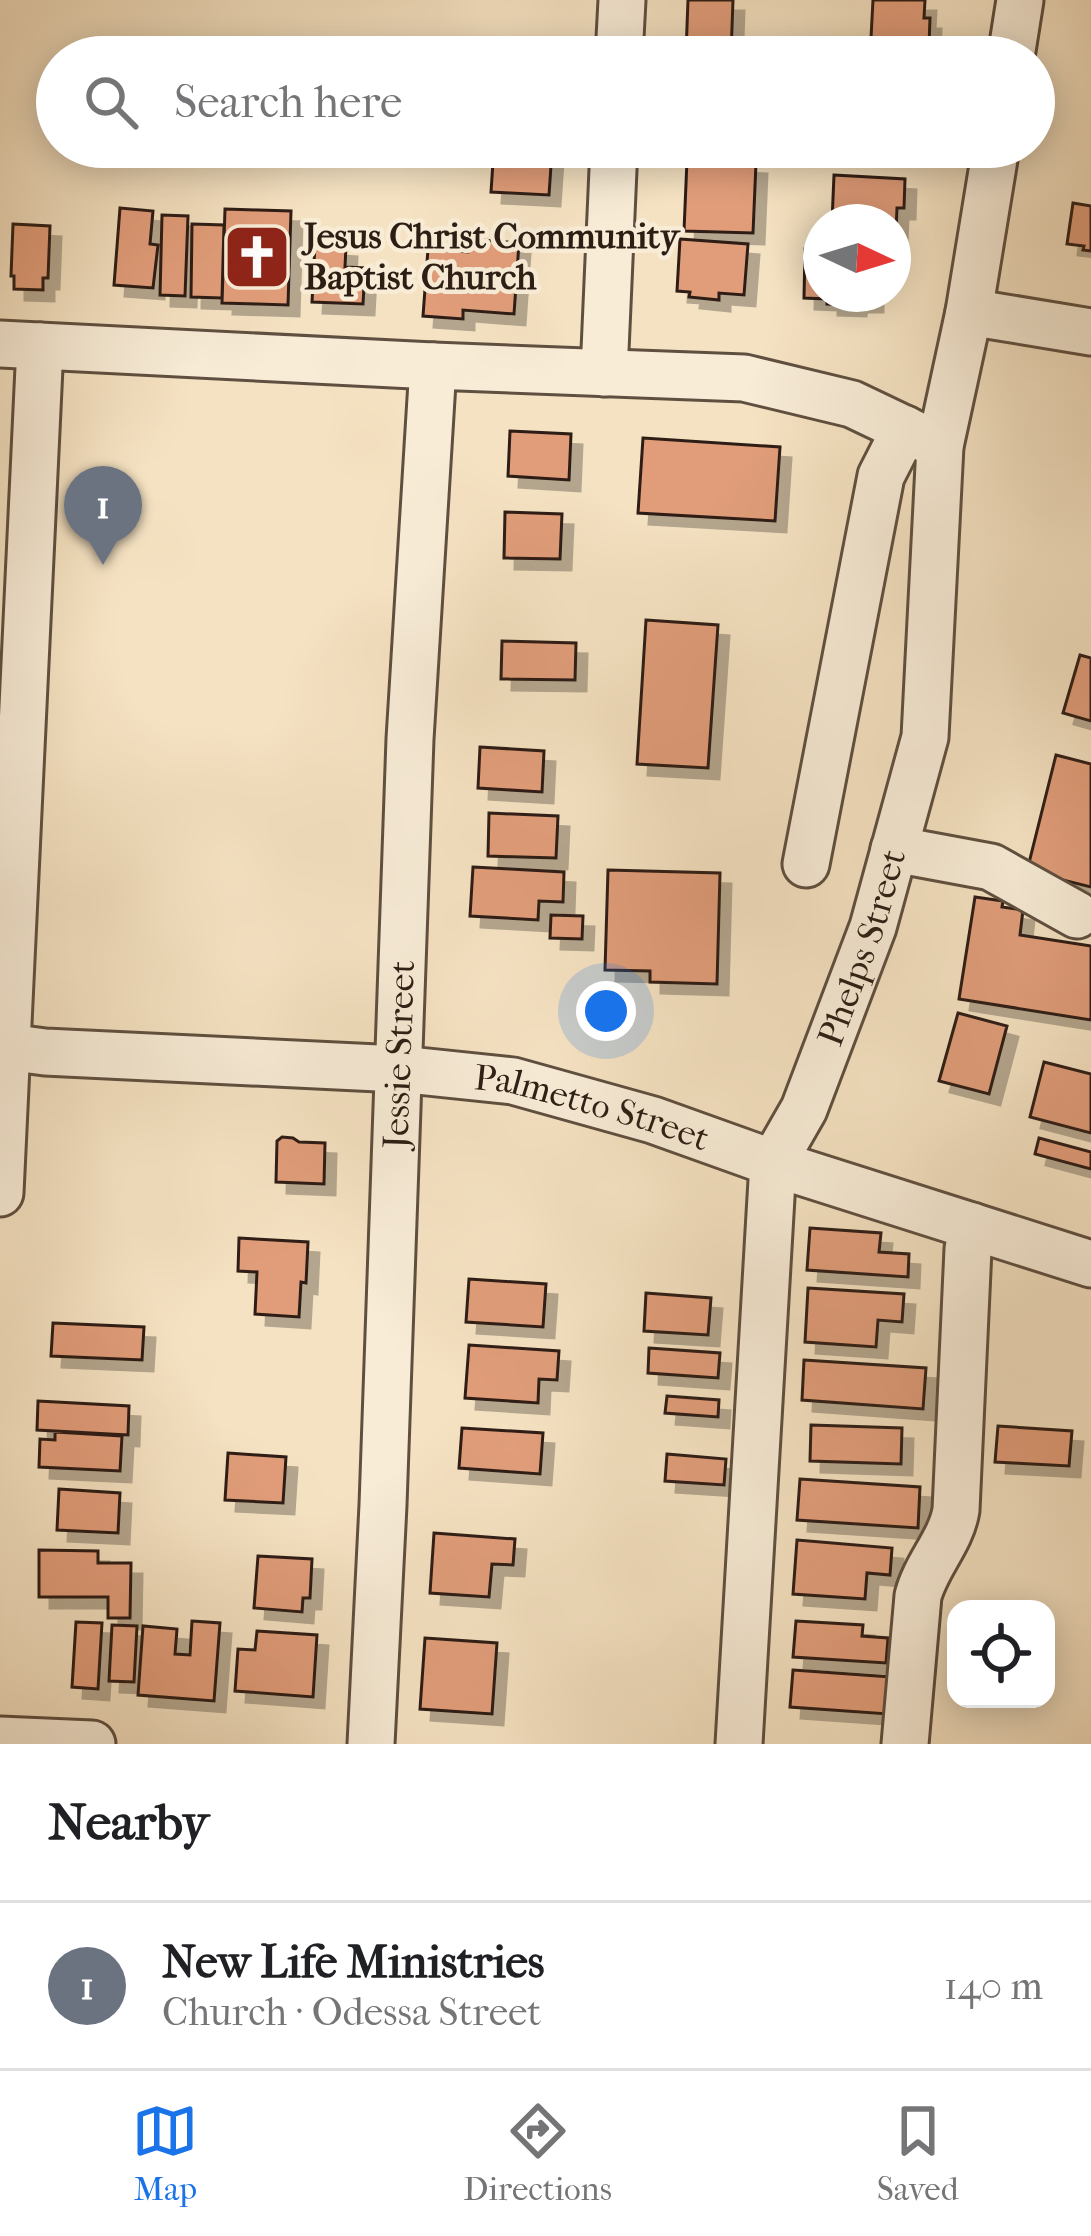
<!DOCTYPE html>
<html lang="en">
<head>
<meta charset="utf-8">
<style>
  :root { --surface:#fff; --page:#f2f2f2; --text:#202124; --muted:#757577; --line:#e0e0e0; --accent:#1a73e8 }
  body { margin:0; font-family:"IM FELL French Canon",serif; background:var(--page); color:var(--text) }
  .controls { position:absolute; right:36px; bottom:36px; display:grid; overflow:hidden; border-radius:24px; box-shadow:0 6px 30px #0003 }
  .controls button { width:108px; height:108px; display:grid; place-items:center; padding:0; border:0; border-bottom:3px solid var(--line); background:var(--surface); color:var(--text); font:60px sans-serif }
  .compass { position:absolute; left:803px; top:204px; width:108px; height:108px; border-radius:50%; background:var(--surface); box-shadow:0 6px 30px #0003; rotate:94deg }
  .you { position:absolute; left:606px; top:1011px; width:42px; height:42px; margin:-30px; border:9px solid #fff; border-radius:50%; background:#1a73e8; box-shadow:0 0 0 18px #1a73e833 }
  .badge { display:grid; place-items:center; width:78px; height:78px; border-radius:50%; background:var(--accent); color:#fff; font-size:39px; font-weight:700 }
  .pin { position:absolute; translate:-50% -99px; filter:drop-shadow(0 3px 6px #0008) }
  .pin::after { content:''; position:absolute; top:63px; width:42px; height:36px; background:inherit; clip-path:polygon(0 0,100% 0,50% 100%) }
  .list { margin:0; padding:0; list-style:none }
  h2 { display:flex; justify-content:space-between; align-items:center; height:156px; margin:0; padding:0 48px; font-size:51px }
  h2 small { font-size:39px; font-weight:400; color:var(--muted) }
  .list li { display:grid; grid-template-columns:78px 1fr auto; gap:36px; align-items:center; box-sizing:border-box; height:168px; padding:0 48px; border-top:3px solid var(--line) }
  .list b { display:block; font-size:45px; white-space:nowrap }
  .list p { margin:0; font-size:39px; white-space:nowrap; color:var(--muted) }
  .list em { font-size:39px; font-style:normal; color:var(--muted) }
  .icon { flex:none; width:66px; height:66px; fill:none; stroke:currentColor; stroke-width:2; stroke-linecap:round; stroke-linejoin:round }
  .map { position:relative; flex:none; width:1091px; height:1744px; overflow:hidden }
  .search { position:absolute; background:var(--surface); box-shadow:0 6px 30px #0003; left:36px; right:36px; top:36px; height:132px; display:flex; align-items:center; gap:30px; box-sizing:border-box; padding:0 42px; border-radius:66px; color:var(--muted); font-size:45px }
  .sheet { height:324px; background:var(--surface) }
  nav { display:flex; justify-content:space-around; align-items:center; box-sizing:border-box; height:168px; border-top:3px solid var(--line); background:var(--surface); font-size:33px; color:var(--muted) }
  nav a { display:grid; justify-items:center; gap:6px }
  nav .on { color:var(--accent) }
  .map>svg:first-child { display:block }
</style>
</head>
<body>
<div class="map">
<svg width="1091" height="1744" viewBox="0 0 1091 1744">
  <defs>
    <filter id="shadow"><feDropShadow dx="11" dy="11" stdDeviation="0" flood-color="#0004"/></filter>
  </defs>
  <rect width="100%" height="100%" fill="#f5e2c2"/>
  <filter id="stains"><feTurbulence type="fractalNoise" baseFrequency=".00167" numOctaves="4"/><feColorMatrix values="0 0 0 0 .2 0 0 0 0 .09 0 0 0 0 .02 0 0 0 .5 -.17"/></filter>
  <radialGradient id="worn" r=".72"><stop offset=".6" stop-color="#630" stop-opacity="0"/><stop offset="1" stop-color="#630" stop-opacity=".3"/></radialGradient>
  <path fill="#e19d7a" stroke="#2d1e14" stroke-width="3" filter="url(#shadow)" d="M688,0H733L731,55L686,53Z
    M873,0H925L924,18H930L929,45L922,44V57H870Z
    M494,147L552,151L549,195L491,192Z
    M687,160L756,163L753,233L684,231Z
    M834,175L905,179L904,208H897L896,231H893V222H832Z
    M1073,203L1091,206V251L1083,250L1084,246L1067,244Z
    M120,208L153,211L150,244L158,245L153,288L114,285Z
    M225,209L291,211L288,305L222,303Z
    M162,215L188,216L185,296L160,295Z
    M13,224L50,226L48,278H43V290L14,289V276H11Z
    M192,224L224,225L222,298L191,297Z
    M470,239L519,243L514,314L463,310V319L423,316L428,249L468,252Z
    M680,239L748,244L744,295L719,293V300L689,297L690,292L677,291Z
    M315,244L346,246L345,267L365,268L363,304L312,302Z
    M805,249L821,250V294H872V301H856L855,305L827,304V299L804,298Z
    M510,431L571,434L569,480L508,476Z
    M643,438L780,447L775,521L638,513Z
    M505,512L562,514L560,559L504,558Z
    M646,620L718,625L708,768L637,764Z
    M502,641L576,643L575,680L501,679Z
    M1080,655L1091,658V721L1063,713Z
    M480,747L544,751L542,792L478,788Z
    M1056,755L1091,764V887L1027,871Z
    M489,813L558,816L556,858L488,856Z
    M473,867L564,872L563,902L539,901L538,920L470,916Z
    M608,870L720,873L717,984L650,982V971L605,970Z
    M975,897L1003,901L1002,907L1023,910L1020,935L1091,946V1020L959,999Z
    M551,915L583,916L582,939L550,938Z
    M958,1013L1007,1026L989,1094L939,1081Z
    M1044,1062L1091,1074V1133L1030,1117Z
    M282,1137L293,1138L299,1142L325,1143L324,1184L276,1182L277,1141Z
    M1039,1138L1091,1152V1169L1035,1154Z
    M810,1228L881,1233L879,1252L909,1254L908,1277L807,1270Z
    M239,1238L308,1242L306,1283L301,1282L299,1317L255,1314L257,1272L238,1271Z
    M469,1279L546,1284L543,1327L466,1322Z
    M808,1288L904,1294L902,1322L878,1320L876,1347L805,1342Z
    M646,1293L711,1298L708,1335L644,1331Z
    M53,1323L144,1327L142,1360L51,1356Z
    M469,1345L559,1351L557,1380L539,1379L538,1403L465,1398Z
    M649,1348L720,1353L718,1378L648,1373Z
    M804,1360L926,1368L923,1409L802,1400Z
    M667,1396L719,1400L718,1417L665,1413Z
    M38,1401L129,1406L128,1435L37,1430Z
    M811,1425L902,1428L901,1464L810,1461Z
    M998,1426L1072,1431L1069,1466L995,1462Z
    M462,1428L543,1433L540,1474L459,1468Z
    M55,1432L122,1436L120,1471L39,1467L40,1439L55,1440Z
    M228,1453L286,1457L283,1503L225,1500Z
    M667,1454L726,1459L724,1485L665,1481Z
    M800,1479L920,1487L918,1528L797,1520Z
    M59,1489L120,1493L118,1533L57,1530Z
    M434,1533L515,1539L513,1565L492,1564L489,1597L430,1593Z
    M797,1540L892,1548L890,1575L867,1573L865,1599L793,1594Z
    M39,1550L98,1551V1563H131L130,1618H108V1597H39Z
    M258,1556L312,1559L310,1598H303L302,1612L254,1608Z
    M192,1621L220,1623L214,1701L138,1695L143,1626L177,1629L175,1654L190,1655Z
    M796,1621L863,1625L862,1636L888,1638L886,1663L793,1657Z
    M76,1622L102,1623L98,1689L72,1687Z
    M112,1625L137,1626L134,1682L109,1681Z
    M257,1631L317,1635L313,1697L235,1691L238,1649L255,1650Z
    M425,1638L497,1643L492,1714L420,1709Z
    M793,1670L891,1677L888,1714L790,1707Z"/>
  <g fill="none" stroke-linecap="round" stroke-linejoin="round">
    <defs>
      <g id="minor">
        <path d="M619,57L622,0"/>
        <path d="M1011,57L1020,0"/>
        <path d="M969,312L1091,332"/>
        <path d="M0,344L433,366L744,378L852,404L940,446"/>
        <path d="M604,373L614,147"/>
        <path d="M894,849L991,867L1077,915"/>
        <path d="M806,864L881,476L905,429"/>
        <path id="s1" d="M0,1046L45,1052L399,1069L513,1081L653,1120L773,1163L1091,1264"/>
        <path d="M0,1193L40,346"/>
        <path d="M0,1740L92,1744"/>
        <path id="s2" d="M371,1744L383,1505L410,739L433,366"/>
        <path id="s3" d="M739,1744L773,1163L804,1109L873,927L925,737L940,446L969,312L996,147"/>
        <path d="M905,1744L918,1596C926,1565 951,1541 956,1510L968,1249L972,1226"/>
      </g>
    </defs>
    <use href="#minor" stroke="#5f4f40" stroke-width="51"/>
    <use href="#minor" stroke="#f8ecd7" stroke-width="45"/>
  </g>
  <defs>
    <symbol id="church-square" viewBox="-11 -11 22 22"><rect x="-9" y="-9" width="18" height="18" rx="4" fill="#8f2418" stroke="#f8ecd7"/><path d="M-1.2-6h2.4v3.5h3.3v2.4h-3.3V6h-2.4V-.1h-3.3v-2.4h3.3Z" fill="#fff"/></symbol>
  </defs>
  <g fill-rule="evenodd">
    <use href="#church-square" x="219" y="219" width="76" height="76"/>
  </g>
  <g text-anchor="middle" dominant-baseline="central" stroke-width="9" stroke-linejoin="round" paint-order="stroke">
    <g font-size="36" font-weight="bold" fill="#2d1e14" stroke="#f8ecd7" text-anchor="start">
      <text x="304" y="236">Jesus Christ Community<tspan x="304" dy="41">Baptist Church</tspan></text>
    </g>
    <g font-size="36" fill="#2d1e14" stroke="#f8ecd7">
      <text stroke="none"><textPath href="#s3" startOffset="816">Phelps Street</textPath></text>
      <text stroke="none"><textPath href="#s2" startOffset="690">Jessie Street</textPath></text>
      <text stroke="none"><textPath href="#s1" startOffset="597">Palmetto Street</textPath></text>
    </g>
  </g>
  <rect width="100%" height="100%" filter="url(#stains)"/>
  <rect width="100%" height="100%" fill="url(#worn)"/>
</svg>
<div class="controls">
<button><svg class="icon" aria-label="locate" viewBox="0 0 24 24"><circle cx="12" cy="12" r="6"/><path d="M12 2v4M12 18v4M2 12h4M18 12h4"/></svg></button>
</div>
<svg class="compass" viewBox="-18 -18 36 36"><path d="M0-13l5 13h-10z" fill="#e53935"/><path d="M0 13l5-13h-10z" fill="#757577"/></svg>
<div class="you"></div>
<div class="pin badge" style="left:103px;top:565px;background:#6b7280">1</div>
<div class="search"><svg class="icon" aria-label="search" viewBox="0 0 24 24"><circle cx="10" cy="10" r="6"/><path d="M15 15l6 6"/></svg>Search here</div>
</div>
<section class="sheet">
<h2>Nearby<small></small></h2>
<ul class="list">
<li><span class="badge" style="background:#6b7280">1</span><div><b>New Life Ministries</b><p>Church · Odessa Street</p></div><em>140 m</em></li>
</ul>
</section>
<nav>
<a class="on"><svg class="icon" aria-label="map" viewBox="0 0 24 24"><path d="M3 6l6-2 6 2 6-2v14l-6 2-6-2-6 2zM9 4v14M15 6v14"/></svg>Map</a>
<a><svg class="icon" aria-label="directions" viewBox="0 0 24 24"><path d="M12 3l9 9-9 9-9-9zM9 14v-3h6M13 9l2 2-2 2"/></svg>Directions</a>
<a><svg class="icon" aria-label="saved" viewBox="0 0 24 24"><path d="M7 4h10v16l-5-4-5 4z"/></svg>Saved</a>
</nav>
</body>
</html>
